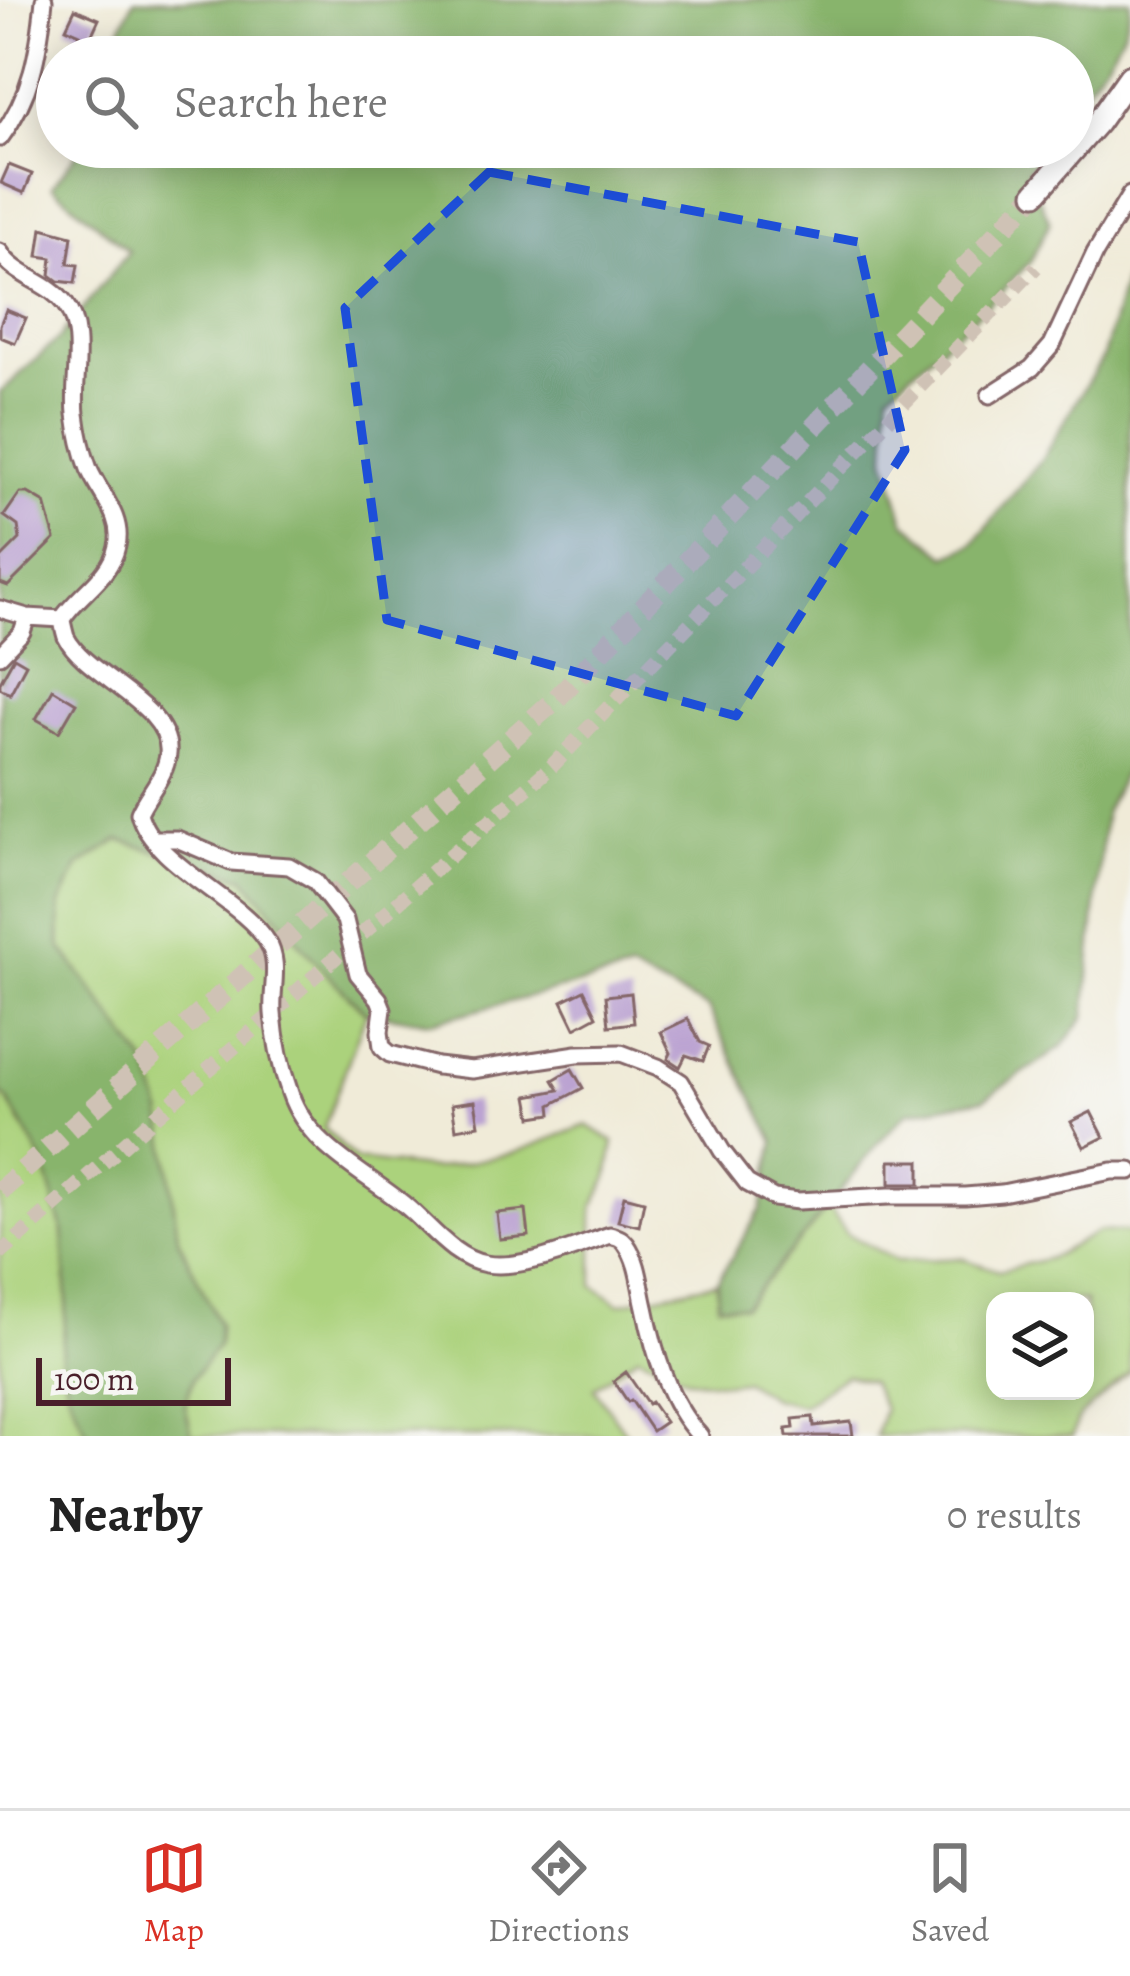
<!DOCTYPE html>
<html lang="en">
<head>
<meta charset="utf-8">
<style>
  :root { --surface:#fff; --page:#f2f2f2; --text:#222; --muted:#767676; --line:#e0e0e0; --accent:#d93025 }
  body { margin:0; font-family:Alegreya,serif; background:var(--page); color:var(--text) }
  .controls { position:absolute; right:36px; bottom:36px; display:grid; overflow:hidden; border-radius:24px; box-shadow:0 6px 30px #0003 }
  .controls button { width:108px; height:108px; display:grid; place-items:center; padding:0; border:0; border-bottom:3px solid var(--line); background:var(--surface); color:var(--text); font:60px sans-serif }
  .scale { position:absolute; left:36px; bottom:30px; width:195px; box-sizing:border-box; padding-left:12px; border:6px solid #4a1f2b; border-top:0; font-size:33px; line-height:42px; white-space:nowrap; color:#4a1f2b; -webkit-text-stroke:9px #f6f6f2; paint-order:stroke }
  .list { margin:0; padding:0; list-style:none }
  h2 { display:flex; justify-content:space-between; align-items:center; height:156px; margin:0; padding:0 48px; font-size:51px }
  h2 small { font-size:39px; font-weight:400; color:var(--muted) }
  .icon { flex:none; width:66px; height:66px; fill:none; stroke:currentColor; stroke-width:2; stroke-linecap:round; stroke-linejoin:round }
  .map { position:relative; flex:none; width:1130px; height:1436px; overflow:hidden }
  .search { position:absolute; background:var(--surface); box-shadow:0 6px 30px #0003; left:36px; right:36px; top:36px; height:132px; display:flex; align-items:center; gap:30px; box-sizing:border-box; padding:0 42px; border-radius:66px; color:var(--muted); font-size:45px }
  .sheet { height:372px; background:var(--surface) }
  nav { display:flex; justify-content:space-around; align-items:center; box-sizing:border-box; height:168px; border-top:3px solid var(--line); background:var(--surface); font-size:33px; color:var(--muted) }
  nav a { display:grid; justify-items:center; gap:6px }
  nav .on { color:var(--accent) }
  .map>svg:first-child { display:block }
</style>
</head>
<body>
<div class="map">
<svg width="1130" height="1436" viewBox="0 0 1130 1436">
  <rect width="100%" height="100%" fill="#f6f6f2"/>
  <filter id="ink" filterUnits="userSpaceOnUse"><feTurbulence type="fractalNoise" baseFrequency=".00833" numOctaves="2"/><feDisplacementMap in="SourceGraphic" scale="24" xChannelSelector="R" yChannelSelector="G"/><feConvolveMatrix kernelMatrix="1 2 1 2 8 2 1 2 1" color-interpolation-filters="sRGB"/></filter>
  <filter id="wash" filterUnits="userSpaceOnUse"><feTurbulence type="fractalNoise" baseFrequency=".004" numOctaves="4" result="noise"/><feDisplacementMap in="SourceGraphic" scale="48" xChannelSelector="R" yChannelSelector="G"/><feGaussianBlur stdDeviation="2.7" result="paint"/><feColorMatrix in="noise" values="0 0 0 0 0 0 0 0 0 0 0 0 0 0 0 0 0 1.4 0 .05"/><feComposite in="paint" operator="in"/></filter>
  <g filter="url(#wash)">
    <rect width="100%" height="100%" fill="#f0ebd8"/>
    <path fill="#abd27c" stroke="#7a7854" stroke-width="3" fill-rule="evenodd" d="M119,840L244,877L323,970L366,1013L324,1128L356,1160L435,1169L514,1153L587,1125L614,1142L608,1178L593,1207V1285L619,1304L717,1282L718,1304L744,1306L828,1207L847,1233L897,1261L961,1258L999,1271L1050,1258L1099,1231L1127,1232L1130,1235V1372L1078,1418L1073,1436H875L884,1409L871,1382L846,1375L802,1405L772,1398L745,1381L727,1383L689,1379L638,1355L594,1388L628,1436H192L185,1406L193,1378L218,1345L219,1324L178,1239L162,1113L148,1067L60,946V904L79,865ZM995,1301H1085V1391H995Z
      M0,1092L8,1100L43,1161L63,1231L67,1301L61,1359L67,1390L89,1436H27L18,1433L0,1436Z"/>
    <path fill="#88b46c" stroke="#696a4c" stroke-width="3" d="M134,0H1130C1130,39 1095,74 1073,105V57H107Z
      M82,147H1044L1027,171L1050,222L1030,262L984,309L889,392L886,457L905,522L947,556L973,544L1041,460L1103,357L1130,259V761L1105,811L1085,1017L1062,1047L984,1099L908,1112L877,1144L828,1207L744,1306L718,1304L717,1282L761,1209L775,1142L708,1008L631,971L431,1022L366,1013L323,970L244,877L119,840L79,866L60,904V946L148,1066L162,1113L178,1239L219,1324L218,1345L193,1378L185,1406L192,1436H89L67,1390L61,1359L67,1301L63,1231L43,1161L8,1100L0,1092V393L61,336L129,251L52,186Z"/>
    <g id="blocks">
      <path fill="#bba3d2" d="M75,9L99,19L87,45L77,41L80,34L66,28Z
        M9,165L32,174L24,193L1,183Z
        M42,228L72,236L68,264L78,265L75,283L58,281L50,275L52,258L38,256Z
        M6,310L26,318L15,343L0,337V325Z
        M20,493H28L45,503L55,539L8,586L0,583V559L20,539L18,526L4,516Z
        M14,657L26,664L10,694L0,688V682Z
        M53,689L76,703L59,732L36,719Z
        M584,990L597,1016L575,1028L562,1001Z
        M631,993L634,1023L609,1026L606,996Z
        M688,1019L700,1042L709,1046L703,1061L686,1055L680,1067L668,1059L671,1053L661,1032Z
        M572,1069L583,1088L551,1105L552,1114L532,1117L528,1096L559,1090L553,1080Z
        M475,1101L479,1125L456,1129L452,1104Z
        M1091,1112L1104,1137L1084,1147L1071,1122Z
        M890,1161H920V1184H890Z
        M624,1196L644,1201L639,1226L618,1221Z
        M526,1210L529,1236L500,1239L497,1213Z
        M626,1372L648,1404L651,1402L665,1422L652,1431L631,1400L628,1402L614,1381Z
        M813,1417L814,1426L851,1422L853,1436H787L786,1429L794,1428L793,1419Z"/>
    </g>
  </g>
  <g filter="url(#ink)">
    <use href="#blocks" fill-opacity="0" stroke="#846668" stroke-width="3"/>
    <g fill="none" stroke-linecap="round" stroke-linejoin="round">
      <path stroke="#cfc2b5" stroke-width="15" stroke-dasharray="15 8" stroke-linecap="butt" d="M0,1254L552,766L1036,267"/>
      <path stroke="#cfc2b5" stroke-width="21" stroke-dasharray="21 10" stroke-linecap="butt" d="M0,1191L556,699L1036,193"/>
      <defs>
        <path id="minor" d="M0,138C32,95 39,52 44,0
          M0,252C15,277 48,281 65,304C87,333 72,380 76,414C78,431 83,453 89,469C99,493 124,517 117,546C110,578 79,593 62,619C62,622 65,634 66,637C85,676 173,706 168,754C166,776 147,794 139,813C152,864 241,899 267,941C281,963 271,988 273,1013C275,1039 281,1068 290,1093C308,1147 365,1172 406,1206C430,1226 454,1259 486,1264C523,1270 576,1247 610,1235C619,1238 620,1237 626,1244C639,1262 640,1287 645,1307C654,1352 668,1402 700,1436
          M990,395L1032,368L1052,345L1095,253L1130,195
          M0,609L27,617L62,619
          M0,655L22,632L27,617
          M154,839H177L231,862L289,866L315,881L345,920L358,974L379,999L383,1009L380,1032L382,1047L390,1054L437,1066L472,1070L577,1054L621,1053L658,1067L681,1082L722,1151L747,1183L774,1198L798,1201L889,1196H965L1002,1193L1112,1171H1130"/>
        <path id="highway" d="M1036,193L1097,123L1130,76"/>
      </defs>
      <use href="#minor" stroke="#846668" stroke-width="21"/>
      <use href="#highway" stroke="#846668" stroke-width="27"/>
      <use href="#minor" stroke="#fff" stroke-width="15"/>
      <use href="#highway" stroke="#fff" stroke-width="21"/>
    </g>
  </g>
  <path fill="#1d4ed8" fill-opacity="0.2" stroke="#1d4ed8" stroke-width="9" stroke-dasharray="24 15" stroke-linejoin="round" d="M489,172L858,242L905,450L736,716L387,620L345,308Z"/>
</svg>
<div class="controls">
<button><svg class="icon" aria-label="layers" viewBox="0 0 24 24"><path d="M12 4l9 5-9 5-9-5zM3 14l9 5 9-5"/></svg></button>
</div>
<div class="scale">100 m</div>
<div class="search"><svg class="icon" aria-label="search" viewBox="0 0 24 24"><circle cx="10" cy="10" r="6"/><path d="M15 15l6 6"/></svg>Search here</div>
</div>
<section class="sheet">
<h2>Nearby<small>0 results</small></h2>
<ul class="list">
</ul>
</section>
<nav>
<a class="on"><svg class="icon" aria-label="map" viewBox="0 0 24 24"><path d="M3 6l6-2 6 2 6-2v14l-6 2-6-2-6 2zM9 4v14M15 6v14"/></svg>Map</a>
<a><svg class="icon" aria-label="directions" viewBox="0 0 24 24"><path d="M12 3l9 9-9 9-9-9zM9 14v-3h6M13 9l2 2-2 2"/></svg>Directions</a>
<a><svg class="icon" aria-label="saved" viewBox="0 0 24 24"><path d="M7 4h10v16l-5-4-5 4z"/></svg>Saved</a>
</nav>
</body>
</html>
